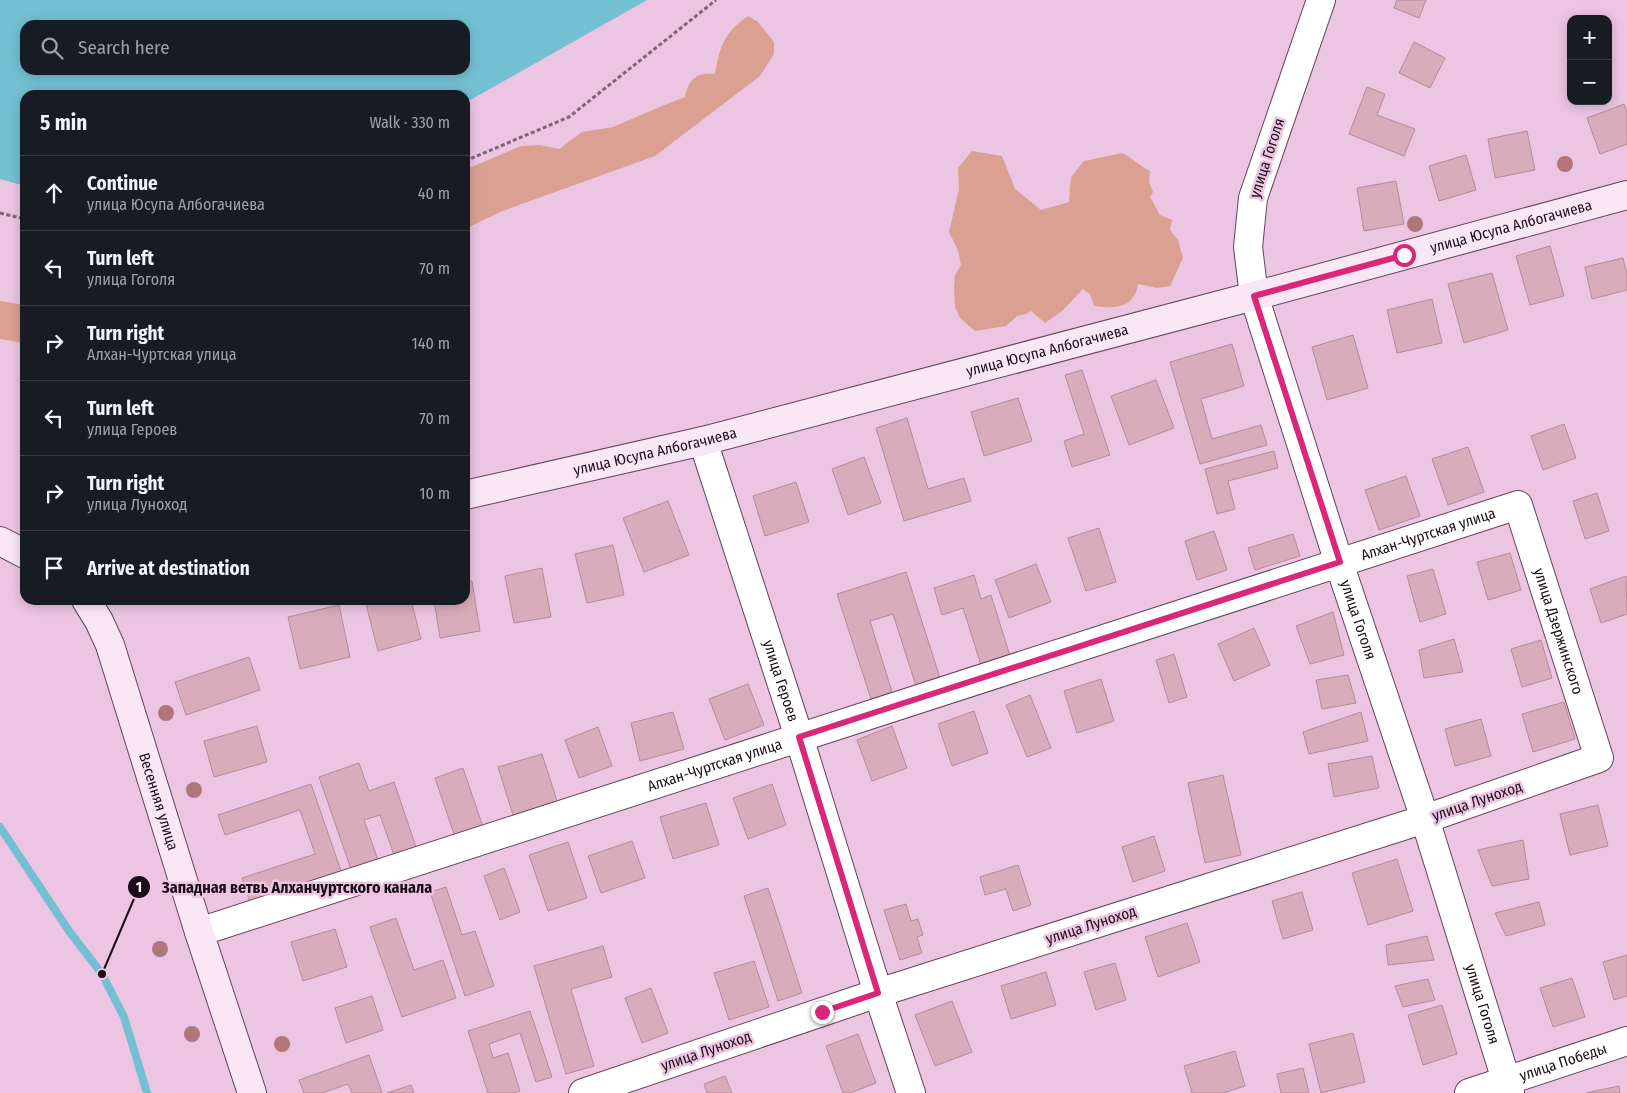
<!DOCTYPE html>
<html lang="en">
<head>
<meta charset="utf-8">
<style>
  :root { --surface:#171b24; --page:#242831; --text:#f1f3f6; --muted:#9ea1a6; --line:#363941 }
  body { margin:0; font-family:"Fira Sans Condensed",sans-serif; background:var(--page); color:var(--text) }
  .controls { position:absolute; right:15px; top:15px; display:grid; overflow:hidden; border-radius:10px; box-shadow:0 2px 12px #0003 }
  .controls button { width:45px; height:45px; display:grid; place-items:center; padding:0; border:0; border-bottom:1px solid var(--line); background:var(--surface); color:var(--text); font:25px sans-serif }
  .stop { position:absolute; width:15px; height:15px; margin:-11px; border:4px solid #db2777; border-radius:50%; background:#fff }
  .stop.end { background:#db2777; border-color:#fff; box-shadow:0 1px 5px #0008 }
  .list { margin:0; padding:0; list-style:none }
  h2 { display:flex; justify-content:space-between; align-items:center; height:65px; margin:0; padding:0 20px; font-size:21px }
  h2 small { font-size:16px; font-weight:400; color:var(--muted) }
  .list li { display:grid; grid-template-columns:32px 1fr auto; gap:15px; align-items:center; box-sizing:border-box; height:75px; padding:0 20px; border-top:1px solid var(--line) }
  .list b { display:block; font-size:19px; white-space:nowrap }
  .list p { margin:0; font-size:16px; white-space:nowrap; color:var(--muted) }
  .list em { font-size:16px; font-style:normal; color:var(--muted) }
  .icon { flex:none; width:28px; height:28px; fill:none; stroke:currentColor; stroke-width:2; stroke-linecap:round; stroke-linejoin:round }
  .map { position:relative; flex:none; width:1627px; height:1093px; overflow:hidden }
  .search { position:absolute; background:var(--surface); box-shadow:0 2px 12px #0003; left:20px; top:20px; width:450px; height:55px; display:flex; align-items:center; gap:12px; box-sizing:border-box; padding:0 18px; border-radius:15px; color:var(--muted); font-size:19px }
  .panel { position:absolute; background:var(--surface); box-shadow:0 2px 12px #0003; left:20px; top:90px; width:450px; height:515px; border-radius:15px }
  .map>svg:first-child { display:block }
</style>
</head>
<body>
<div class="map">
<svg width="1627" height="1093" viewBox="0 0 1627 1093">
  <rect width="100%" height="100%" fill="#ebc5e2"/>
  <path fill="#daa092" d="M748,16L758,22L774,42V54L760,76L655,156L500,212L465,229V171L467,169L521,146L539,145L559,149L582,132L613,127L662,106L685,97C689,79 696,72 715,74C720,46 724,33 748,16Z
    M972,151L1002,156L1015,189L1041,210L1069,202L1071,177L1084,161L1122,153C1132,158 1140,166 1150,171L1149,182L1153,192L1150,197L1160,215L1172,220L1170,230L1178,240L1183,258L1170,286L1157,288L1138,284C1135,308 1114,309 1094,306L1090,294L1083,289L1062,311L1045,323L1031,311L1026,314L1017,316L1006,326L975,331L960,318L955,307L954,288L955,275L961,265L958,250L949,232L959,189L958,168Z
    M0,301L25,305V343L0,339Z"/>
  <path fill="#73c0d2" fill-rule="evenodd" d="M0,0H647L465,103V95H25V186L0,179ZM25,25H465V70H25Z"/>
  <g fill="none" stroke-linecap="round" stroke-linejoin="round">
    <path stroke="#73c0d2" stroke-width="8" d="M0,827L69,931L102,974L124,1017L147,1093"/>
  </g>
  <path fill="#d9acbc" stroke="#b68a9a" d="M1397,0H1426L1419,18L1394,8Z
    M1414,42L1445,58L1430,88L1399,73Z
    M1367,87L1385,94L1377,115L1415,129L1404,156L1349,134Z
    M1624,104L1627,113V144L1600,154L1587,118Z
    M1527,131L1535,170L1495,178L1488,139Z
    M1466,155L1476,190L1439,201L1429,166Z
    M1396,181L1404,224L1364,231L1357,188Z
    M1550,246L1564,296L1530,305L1516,256Z
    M1623,258L1627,275V290L1592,299L1585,267Z
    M1492,273L1508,330L1464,343L1448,284Z
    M1432,299L1442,343L1397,353L1387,310Z
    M1353,335L1368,388L1327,400L1312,347Z
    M1232,344L1244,386L1201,399L1212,439L1261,425L1267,445L1200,464L1170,362Z
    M1082,370L1110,455L1072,467L1064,441L1084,434L1065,375Z
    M1156,380L1174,428L1129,445L1111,396Z
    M1018,398L1032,441L984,456L971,412Z
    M907,418L928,489L964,478L971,501L904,521L876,428Z
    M1564,424L1576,458L1543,470L1531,436Z
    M1468,447L1484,492L1448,505L1432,459Z
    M1274,451L1278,468L1228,481L1235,509L1217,514L1205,469Z
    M864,457L881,503L848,515L832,469Z
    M1406,476L1420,516L1379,530L1365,490Z
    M796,482L809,522L765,536L753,496Z
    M1597,493L1609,531L1585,539L1573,501Z
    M668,501L689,555L644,572L623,518Z
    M1099,528L1116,582L1086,591L1068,538Z
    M1214,531L1227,570L1197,580L1185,541Z
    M1293,534L1300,556L1255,570L1248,548Z
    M613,545L624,595L587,603L575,554Z
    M1510,553L1521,590L1488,600L1477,562Z
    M1036,564L1051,602L1009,618L995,580Z
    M542,568L551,617L514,623L505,576Z
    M1433,569L1446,614L1420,622L1407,576Z
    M906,572L940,678L916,686L893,614L870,621L892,692L871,699L837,594Z
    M974,575L981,599L991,595L1010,656L981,665L963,608L942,615L934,588Z
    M1626,576L1627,614L1601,623L1590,589Z
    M472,581L480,631L440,638L434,600H465V582Z
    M365,600H411L421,639L378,651Z
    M339,605L350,657L300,669L288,617Z
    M1333,612L1344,655L1310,664L1296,626Z
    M1254,628L1270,665L1234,681L1218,644Z
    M1454,639L1463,672L1424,678L1419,650Z
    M1541,640L1552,678L1522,687L1511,649Z
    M1174,654L1187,697L1169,703L1156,660Z
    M249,657L260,690L186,715L175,682Z
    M1348,675L1356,703L1322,709L1316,680Z
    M1101,679L1114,721L1077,733L1064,691Z
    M748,684L764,725L725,740L709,699Z
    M1030,695L1051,748L1027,757L1006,705Z
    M1564,702L1575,739L1533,752L1522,714Z
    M974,711L988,753L952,766L938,724Z
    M673,712L684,749L640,761L631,723Z
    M1361,712L1368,741L1309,754L1303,732Z
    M1481,719L1491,756L1455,766L1445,729Z
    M257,726L267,762L214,777L204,741Z
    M892,726L907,768L872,781L857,740Z
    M598,727L612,766L579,778L565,740Z
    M542,754L557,801L513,815L498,767Z
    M1372,756L1379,788L1334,797L1328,764Z
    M359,763L369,791L394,782L417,850L395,858L380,815L364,820L379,863L352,872L319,777Z
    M463,768L483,827L455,837L435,778Z
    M1223,775L1241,855L1205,863L1188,783Z
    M311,784L341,871L250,902L242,878L315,854L300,810L225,835L218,815Z
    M772,784L786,825L748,839L733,798Z
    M706,803L719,845L673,859L660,817Z
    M1598,805L1608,846L1570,855L1560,814Z
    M1154,836L1165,871L1133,882L1122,847Z
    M1523,840L1529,879L1492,886L1478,850Z
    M632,841L645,878L601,893L588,856Z
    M568,842L587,898L548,911L529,855Z
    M1397,859L1413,911L1368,925L1352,873Z
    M1018,865L1031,905L1013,911L1006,889L985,895L980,877Z
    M504,868L520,912L500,920L484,876Z
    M446,887L462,935L475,931L494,986L465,996L430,892Z
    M768,888L802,993L778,1001L744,896Z
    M1302,892L1313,930L1283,939L1272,901Z
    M1539,902L1545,925L1506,936L1495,913Z
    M906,904L911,921L918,919L923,935L917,937L922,953L900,960L884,910Z
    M396,918L414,970L443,960L456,998L402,1017L370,927Z
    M1187,923L1200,962L1158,977L1145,937Z
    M335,929L347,967L303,981L291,942Z
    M1427,936L1434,960L1388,965L1386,945Z
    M603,946L612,977L571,989L594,1066L566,1074L534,966Z
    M1627,955V996L1614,1000L1603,962Z
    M754,961L769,1007L729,1020L714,973Z
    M1115,963L1126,1000L1096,1010L1084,972Z
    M1046,972L1056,1005L1011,1019L1001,986Z
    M1572,978L1585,1017L1553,1027L1540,988Z
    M1428,979L1435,1000L1403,1007L1395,986Z
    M651,988L668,1033L642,1043L625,998Z
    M372,996L383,1030L346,1043L335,1008Z
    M952,1001L972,1052L935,1066L915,1015Z
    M1442,1005L1457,1054L1423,1065L1408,1015Z
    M530,1011L552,1077L536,1082L520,1033L489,1044L493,1058L508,1053L520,1091L514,1093H488L468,1031Z
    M1353,1033L1365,1082L1321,1093L1309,1044Z
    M858,1034L876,1083L850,1093H843L826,1046Z
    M1235,1051L1245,1086L1223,1093H1192L1184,1066Z
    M369,1055L382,1093H352L348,1084L322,1093H304L299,1080Z
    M1303,1068L1309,1093H1281L1277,1074Z
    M725,1076L732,1093H707L704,1084Z
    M411,1085L414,1093H387Z
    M1619,1086L1620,1093H1586Z"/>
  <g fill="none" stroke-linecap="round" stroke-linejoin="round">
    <defs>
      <g id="street">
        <path id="s1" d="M1321,0L1253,198L1248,247L1254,296L1339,563L1425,819L1510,1093"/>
        <path id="s2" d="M703,441L799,737L878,993L911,1093"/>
        <path id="s3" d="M199,932L1518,505L1599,758L1425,819L878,993L583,1093"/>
        <path id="s4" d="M1469,1093L1627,1041"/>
      </g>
      <g id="secondary">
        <path id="s5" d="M465,495L703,441L1254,296L1627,195"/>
        <path d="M0,541L25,554"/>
        <path id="s6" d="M86,600L99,621L110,645L199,932L252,1093"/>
      </g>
    </defs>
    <use href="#street" stroke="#63435c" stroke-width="30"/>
    <use href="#secondary" stroke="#63435c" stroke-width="30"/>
    <path stroke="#7d6578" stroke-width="3" stroke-dasharray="4 2.5" stroke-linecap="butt" d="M465,161L569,117L716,0
      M0,213L25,219"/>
    <use href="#street" stroke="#fff" stroke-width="28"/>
    <use href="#secondary" stroke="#f9e7f5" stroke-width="28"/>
  </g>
  <g fill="#b17679">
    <circle cx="1565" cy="164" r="8"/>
    <circle cx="1415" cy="224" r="8"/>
    <circle cx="166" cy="713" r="8"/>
    <circle cx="194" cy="790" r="8"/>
    <circle cx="160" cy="949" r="8"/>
    <circle cx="192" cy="1034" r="8"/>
    <circle cx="282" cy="1044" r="8"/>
  </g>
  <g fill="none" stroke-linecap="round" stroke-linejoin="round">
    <path stroke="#db2777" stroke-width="6" d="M822,1012L878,993L799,737L1340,562L1254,296L1404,255"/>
  </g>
  <g text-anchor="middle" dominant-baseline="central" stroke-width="5" stroke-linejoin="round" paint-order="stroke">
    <g font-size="15" fill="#1a0d17" stroke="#ebc5e2">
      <text transform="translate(1267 158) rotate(-72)">улица Гоголя</text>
      <text stroke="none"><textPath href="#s5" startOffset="1080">улица Юсупа Албогачиева</textPath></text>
      <text stroke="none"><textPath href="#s5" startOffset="600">улица Юсупа Албогачиева</textPath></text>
      <text stroke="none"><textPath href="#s5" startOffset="195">улица Юсупа Албогачиева</textPath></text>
      <text stroke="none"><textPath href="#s3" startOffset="1292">Алхан-Чуртская улица</textPath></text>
      <text stroke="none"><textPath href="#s1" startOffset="648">улица Гоголя</textPath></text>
      <text stroke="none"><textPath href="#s3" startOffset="1519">улица Дзержинского</textPath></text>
      <text stroke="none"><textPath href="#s2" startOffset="252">улица Героев</textPath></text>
      <text stroke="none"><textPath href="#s3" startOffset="542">Алхан-Чуртская улица</textPath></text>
      <text transform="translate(1477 801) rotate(-19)">улица Луноход</text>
      <text stroke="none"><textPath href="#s6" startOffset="215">Весенняя улица</textPath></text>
      <text transform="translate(1091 925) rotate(-18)">улица Луноход</text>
      <text stroke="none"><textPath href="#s1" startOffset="1052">улица Гоголя</textPath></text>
      <text transform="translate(706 1051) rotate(-19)">улица Луноход</text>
      <text stroke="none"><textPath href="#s4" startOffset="99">улица Победы</textPath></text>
    </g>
  </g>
  <path fill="none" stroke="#1a0d17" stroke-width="2" d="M102 974L139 887"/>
  <g fill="#1a0d17" stroke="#ebc5e2" stroke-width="2">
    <circle cx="102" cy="974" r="5"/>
    <circle cx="139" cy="887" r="12"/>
  </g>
  <g font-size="15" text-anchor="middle" font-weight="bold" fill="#fff">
    <text x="139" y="892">1</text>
  </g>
  <g font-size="16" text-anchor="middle" font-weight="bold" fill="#1a0d17" stroke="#ebc5e2" stroke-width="5" stroke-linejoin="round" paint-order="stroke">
    <text x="297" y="893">Западная ветвь Алханчуртского канала</text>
  </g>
</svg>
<div class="controls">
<button>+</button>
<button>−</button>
</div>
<div class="stop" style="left:1404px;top:255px"></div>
<div class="stop end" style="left:822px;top:1012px"></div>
<div class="search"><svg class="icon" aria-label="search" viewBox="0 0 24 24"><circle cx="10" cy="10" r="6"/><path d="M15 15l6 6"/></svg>Search here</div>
<section class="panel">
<h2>5 min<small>Walk · 330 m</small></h2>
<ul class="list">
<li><svg class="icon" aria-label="ahead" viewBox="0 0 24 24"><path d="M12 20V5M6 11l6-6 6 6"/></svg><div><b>Continue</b><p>улица Юсупа Албогачиева</p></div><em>40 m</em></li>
<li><svg class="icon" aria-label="left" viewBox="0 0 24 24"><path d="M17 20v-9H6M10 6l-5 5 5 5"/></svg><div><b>Turn left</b><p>улица Гоголя</p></div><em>70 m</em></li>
<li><svg class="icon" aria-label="right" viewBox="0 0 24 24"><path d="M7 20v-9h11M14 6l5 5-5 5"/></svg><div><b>Turn right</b><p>Алхан-Чуртская улица</p></div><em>140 m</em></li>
<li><svg class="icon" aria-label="left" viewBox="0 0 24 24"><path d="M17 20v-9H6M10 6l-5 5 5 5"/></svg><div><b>Turn left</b><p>улица Героев</p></div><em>70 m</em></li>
<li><svg class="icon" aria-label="right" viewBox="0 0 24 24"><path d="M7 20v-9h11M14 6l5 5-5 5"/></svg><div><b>Turn right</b><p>улица Луноход</p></div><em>10 m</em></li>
<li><svg class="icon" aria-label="arrive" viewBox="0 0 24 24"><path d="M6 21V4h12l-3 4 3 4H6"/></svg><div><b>Arrive at destination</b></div></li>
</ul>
</section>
</div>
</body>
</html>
